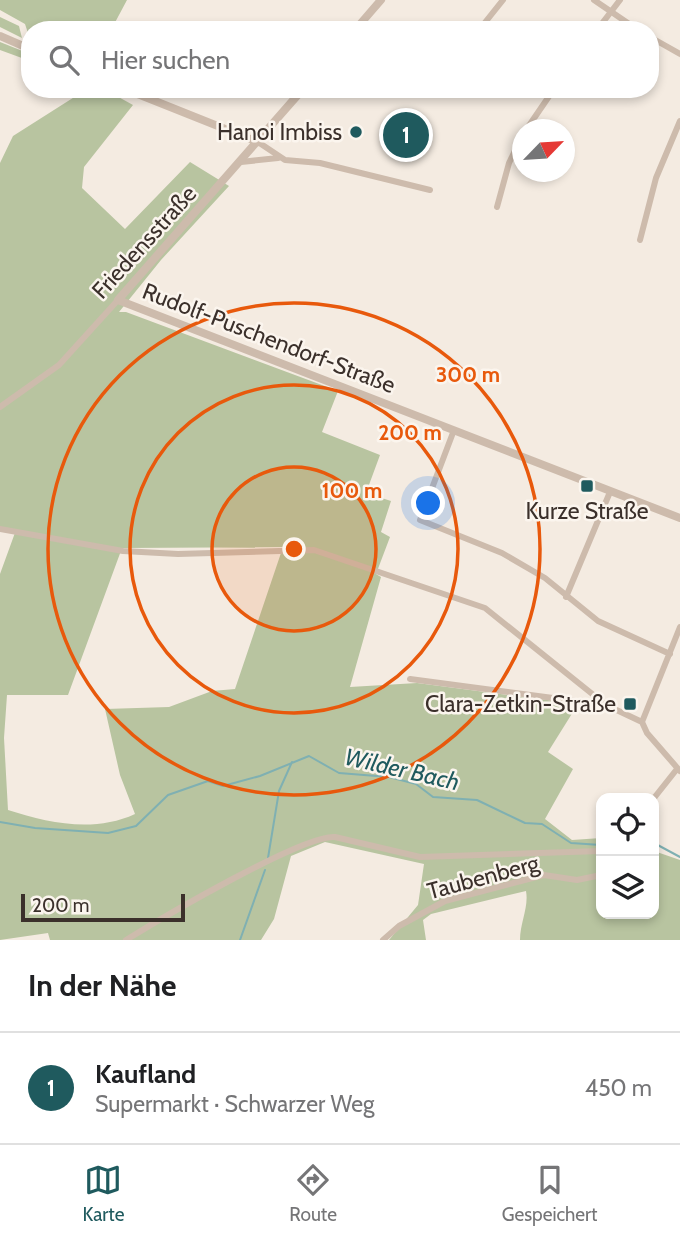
<!DOCTYPE html>
<html lang="de">
<head>
<meta charset="utf-8">
<style>
  :root { --surface:#fff; --page:#f2f2f2; --text:#202124; --muted:#757577; --line:#e0e0e0; --accent:#1f5a5e }
  body { margin:0; font-family:Cabin,sans-serif; background:var(--page); color:var(--text) }
  .controls { position:absolute; right:21px; bottom:21px; display:grid; overflow:hidden; border-radius:14px; box-shadow:0 4px 10px #0003 }
  .controls button { width:63px; height:63px; display:grid; place-items:center; padding:0; border:0; border-bottom:2px solid var(--line); background:var(--surface); color:var(--text); font:35px sans-serif }
  .compass { position:absolute; left:512px; top:119px; width:63px; height:63px; border-radius:50%; background:var(--surface); box-shadow:0 4px 10px #0003; rotate:65deg }
  .scale { position:absolute; left:21px; bottom:18px; width:164px; box-sizing:border-box; padding-left:7px; border:4px solid #3b302b; border-top:0; font-size:19px; line-height:24px; white-space:nowrap; color:#3b302b; -webkit-text-stroke:5px #fbf5ee; paint-order:stroke }
  .you { position:absolute; left:429px; top:504px; width:24px; height:24px; margin:-18px; border:5px solid #fff; border-radius:50%; background:#1a73e8; box-shadow:0 0 0 10px #1a73e833 }
  .badge { display:grid; place-items:center; width:46px; height:46px; border-radius:50%; background:var(--accent); color:#fff; font-size:23px; font-weight:700 }
  .pin { position:absolute; translate:-50% -50%; border:4px solid #fff; box-shadow:0 2px 7px #0006 }
  .list { margin:0; padding:0; list-style:none }
  h2 { display:flex; justify-content:space-between; align-items:center; height:91px; margin:0; padding:0 28px; font-size:30px }
  h2 small { font-size:23px; font-weight:400; color:var(--muted) }
  .list li { display:grid; grid-template-columns:46px 1fr auto; gap:21px; align-items:center; box-sizing:border-box; height:112px; padding:0 28px; border-top:2px solid var(--line) }
  .list b { display:block; font-size:26px; white-space:nowrap }
  .list p { margin:0; font-size:23px; white-space:nowrap; color:var(--muted) }
  .list em { font-size:23px; font-style:normal; color:var(--muted) }
  .icon { flex:none; width:38px; height:38px; fill:none; stroke:currentColor; stroke-width:2; stroke-linecap:round; stroke-linejoin:round }
  .map { position:relative; flex:none; width:680px; height:940px; overflow:hidden }
  .search { position:absolute; background:var(--surface); box-shadow:0 4px 10px #0003; left:21px; right:21px; top:21px; height:77px; display:flex; align-items:center; gap:18px; box-sizing:border-box; padding:0 24px; border-radius:28px; color:var(--muted); font-size:26px }
  .sheet { height:203px; background:var(--surface) }
  nav { display:flex; justify-content:space-around; align-items:center; box-sizing:border-box; height:98px; border-top:2px solid var(--line); background:var(--surface); font-size:19px; color:var(--muted) }
  nav a { display:grid; justify-items:center; gap:4px }
  nav .on { color:var(--accent) }
  .map>svg:first-child { display:block }
</style>
</head>
<body>
<div class="map">
<svg width="680" height="940" viewBox="0 0 680 940">
  <rect width="100%" height="100%" fill="#f4ebe1"/>
  <path fill="#b8c4a0" fill-rule="evenodd" d="M0,0H127L111,30H30V39L25,24L0,10Z
    M0,17L19,26L22,38L0,27Z
    M0,42L30,54V61L0,50Z
    M87,89H104L133,105L84,167L82,188L125,229L190,162L229,186L161,260L119,312H126L338,391L322,432L380,455L366,493L391,501L381,532L390,537L376,574L381,577L350,687L417,683L578,704L548,752L573,769L545,819L572,840L601,838V914H654V851L680,860V940H520C520,923 529,907 526,891L431,914L423,920L426,940H389L418,905L424,864L325,842L291,856L274,919L261,940H50L48,933L0,940V574L16,530L0,527V163L13,136ZM283,547L235,689L212,691L169,707L105,709L120,775L135,814C94,833 48,823 8,810L4,738L7,695H68L122,548Z"/>
  <g fill="none" stroke-linecap="round" stroke-linejoin="round">
    <path stroke="#7fb0b2" stroke-width="2" d="M0,822L35,828L108,833L136,826L168,795L208,781L223,786L260,776L309,756L339,773L389,777L416,784L433,797L477,800L525,823L542,824L571,843L601,845
      M654,843L680,857
      M268,858L279,791L292,762
      M240,940L265,870"/>
    <path stroke="#cdbbac" stroke-width="6" d="M594,0L638,30
      M479,30L503,0
      M597,30L620,0
      M650,37L680,54
      M526,130L554,89
      M258,142L285,160L320,163L430,190
      M241,162L278,158
      M497,207L509,163L522,136
      M640,240L656,178L680,121
      M0,407L59,365L118,300
      M454,430L420,520L502,553L545,578L598,621L670,654
      M0,529L123,551L178,554L314,550L485,608L606,705L642,722L647,733L680,771
      M566,597L610,492
      M410,679L606,705
      M642,722L680,627
      M654,798L677,769
      M126,940C160,919 304,834 335,837L420,857L601,851
      M383,940L399,926L445,901L544,875L577,880L601,875"/>
    <path stroke="#cdbbac" stroke-width="8" d="M355,30L381,0
      M0,36L30,49
      M125,89L258,142
      M303,89L118,300L680,518"/>
  </g>
  <circle cx="294" cy="549" r="82" fill="#e8590c" fill-opacity=".12"/>
  <g fill="none" stroke="#e8590c" stroke-width="3.5">
    <circle cx="294" cy="549" r="82"/>
    <circle cx="294" cy="549" r="164"/>
    <circle cx="294" cy="549" r="246"/>
  </g>
  <g fill="#1f5a5e" stroke="#fbf5ee" stroke-width="2.5">
    <circle cx="356" cy="132" r="7"/>
    <rect x="580" y="479" width="14" height="14" rx="3.5"/>
    <rect x="623" y="697" width="14" height="14" rx="3.5"/>
  </g>
  <g text-anchor="middle" dominant-baseline="central" stroke-width="5" stroke-linejoin="round" paint-order="stroke">
    <g font-size="23" fill="#3b302b" stroke="#fbf5ee" text-anchor="end">
      <text x="342" y="132">Hanoi Imbiss</text>
      <text x="587" y="511" text-anchor="middle">Kurze Straße</text>
      <text x="616" y="704">Clara-Zetkin-Straße</text>
    </g>
    <g font-size="23" fill="#3b302b" stroke="#fbf5ee">
      <text transform="translate(144 242) rotate(-48)">Friedensstraße</text>
      <text transform="translate(269 338) rotate(21)">Rudolf-Puschendorf-Straße</text>
      <text transform="translate(483 877) rotate(-15)">Taubenberg</text>
    </g>
    <g font-size="24" font-style="italic" fill="#1f5a5e" stroke="#fbf5ee">
      <text transform="translate(402 769) rotate(13)">Wilder Bach</text>
    </g>
  </g>
  <circle cx="294" cy="549" r="10" fill="#e8590c" stroke="#fbf5ee" stroke-width="3.5"/>
  <g font-size="21" text-anchor="middle" font-weight="bold" fill="#e8590c" stroke="#fbf5ee" stroke-width="5" stroke-linejoin="round" paint-order="stroke">
    <text x="468" y="382">300 m</text>
    <text x="410" y="440">200 m</text>
    <text x="352" y="498">100 m</text>
  </g>
</svg>
<div class="controls">
<button><svg class="icon" aria-label="locate" viewBox="0 0 24 24"><circle cx="12" cy="12" r="6"/><path d="M12 2v4M12 18v4M2 12h4M18 12h4"/></svg></button>
<button><svg class="icon" aria-label="layers" viewBox="0 0 24 24"><path d="M12 4l9 5-9 5-9-5zM3 14l9 5 9-5"/></svg></button>
</div>
<svg class="compass" viewBox="-18 -18 36 36"><path d="M0-13l5 13h-10z" fill="#e53935"/><path d="M0 13l5-13h-10z" fill="#757577"/></svg>
<div class="scale">200 m</div>
<div class="you"></div>
<div class="pin badge" style="left:406px;top:135px">1</div>
<div class="search"><svg class="icon" aria-label="search" viewBox="0 0 24 24"><circle cx="10" cy="10" r="6"/><path d="M15 15l6 6"/></svg>Hier suchen</div>
</div>
<section class="sheet">
<h2>In der Nähe<small></small></h2>
<ul class="list">
<li><span class="badge">1</span><div><b>Kaufland</b><p>Supermarkt · Schwarzer Weg</p></div><em>450 m</em></li>
</ul>
</section>
<nav>
<a class="on"><svg class="icon" aria-label="map" viewBox="0 0 24 24"><path d="M3 6l6-2 6 2 6-2v14l-6 2-6-2-6 2zM9 4v14M15 6v14"/></svg>Karte</a>
<a><svg class="icon" aria-label="directions" viewBox="0 0 24 24"><path d="M12 3l9 9-9 9-9-9zM9 14v-3h6M13 9l2 2-2 2"/></svg>Route</a>
<a><svg class="icon" aria-label="saved" viewBox="0 0 24 24"><path d="M7 4h10v16l-5-4-5 4z"/></svg>Gespeichert</a>
</nav>
</body>
</html>
